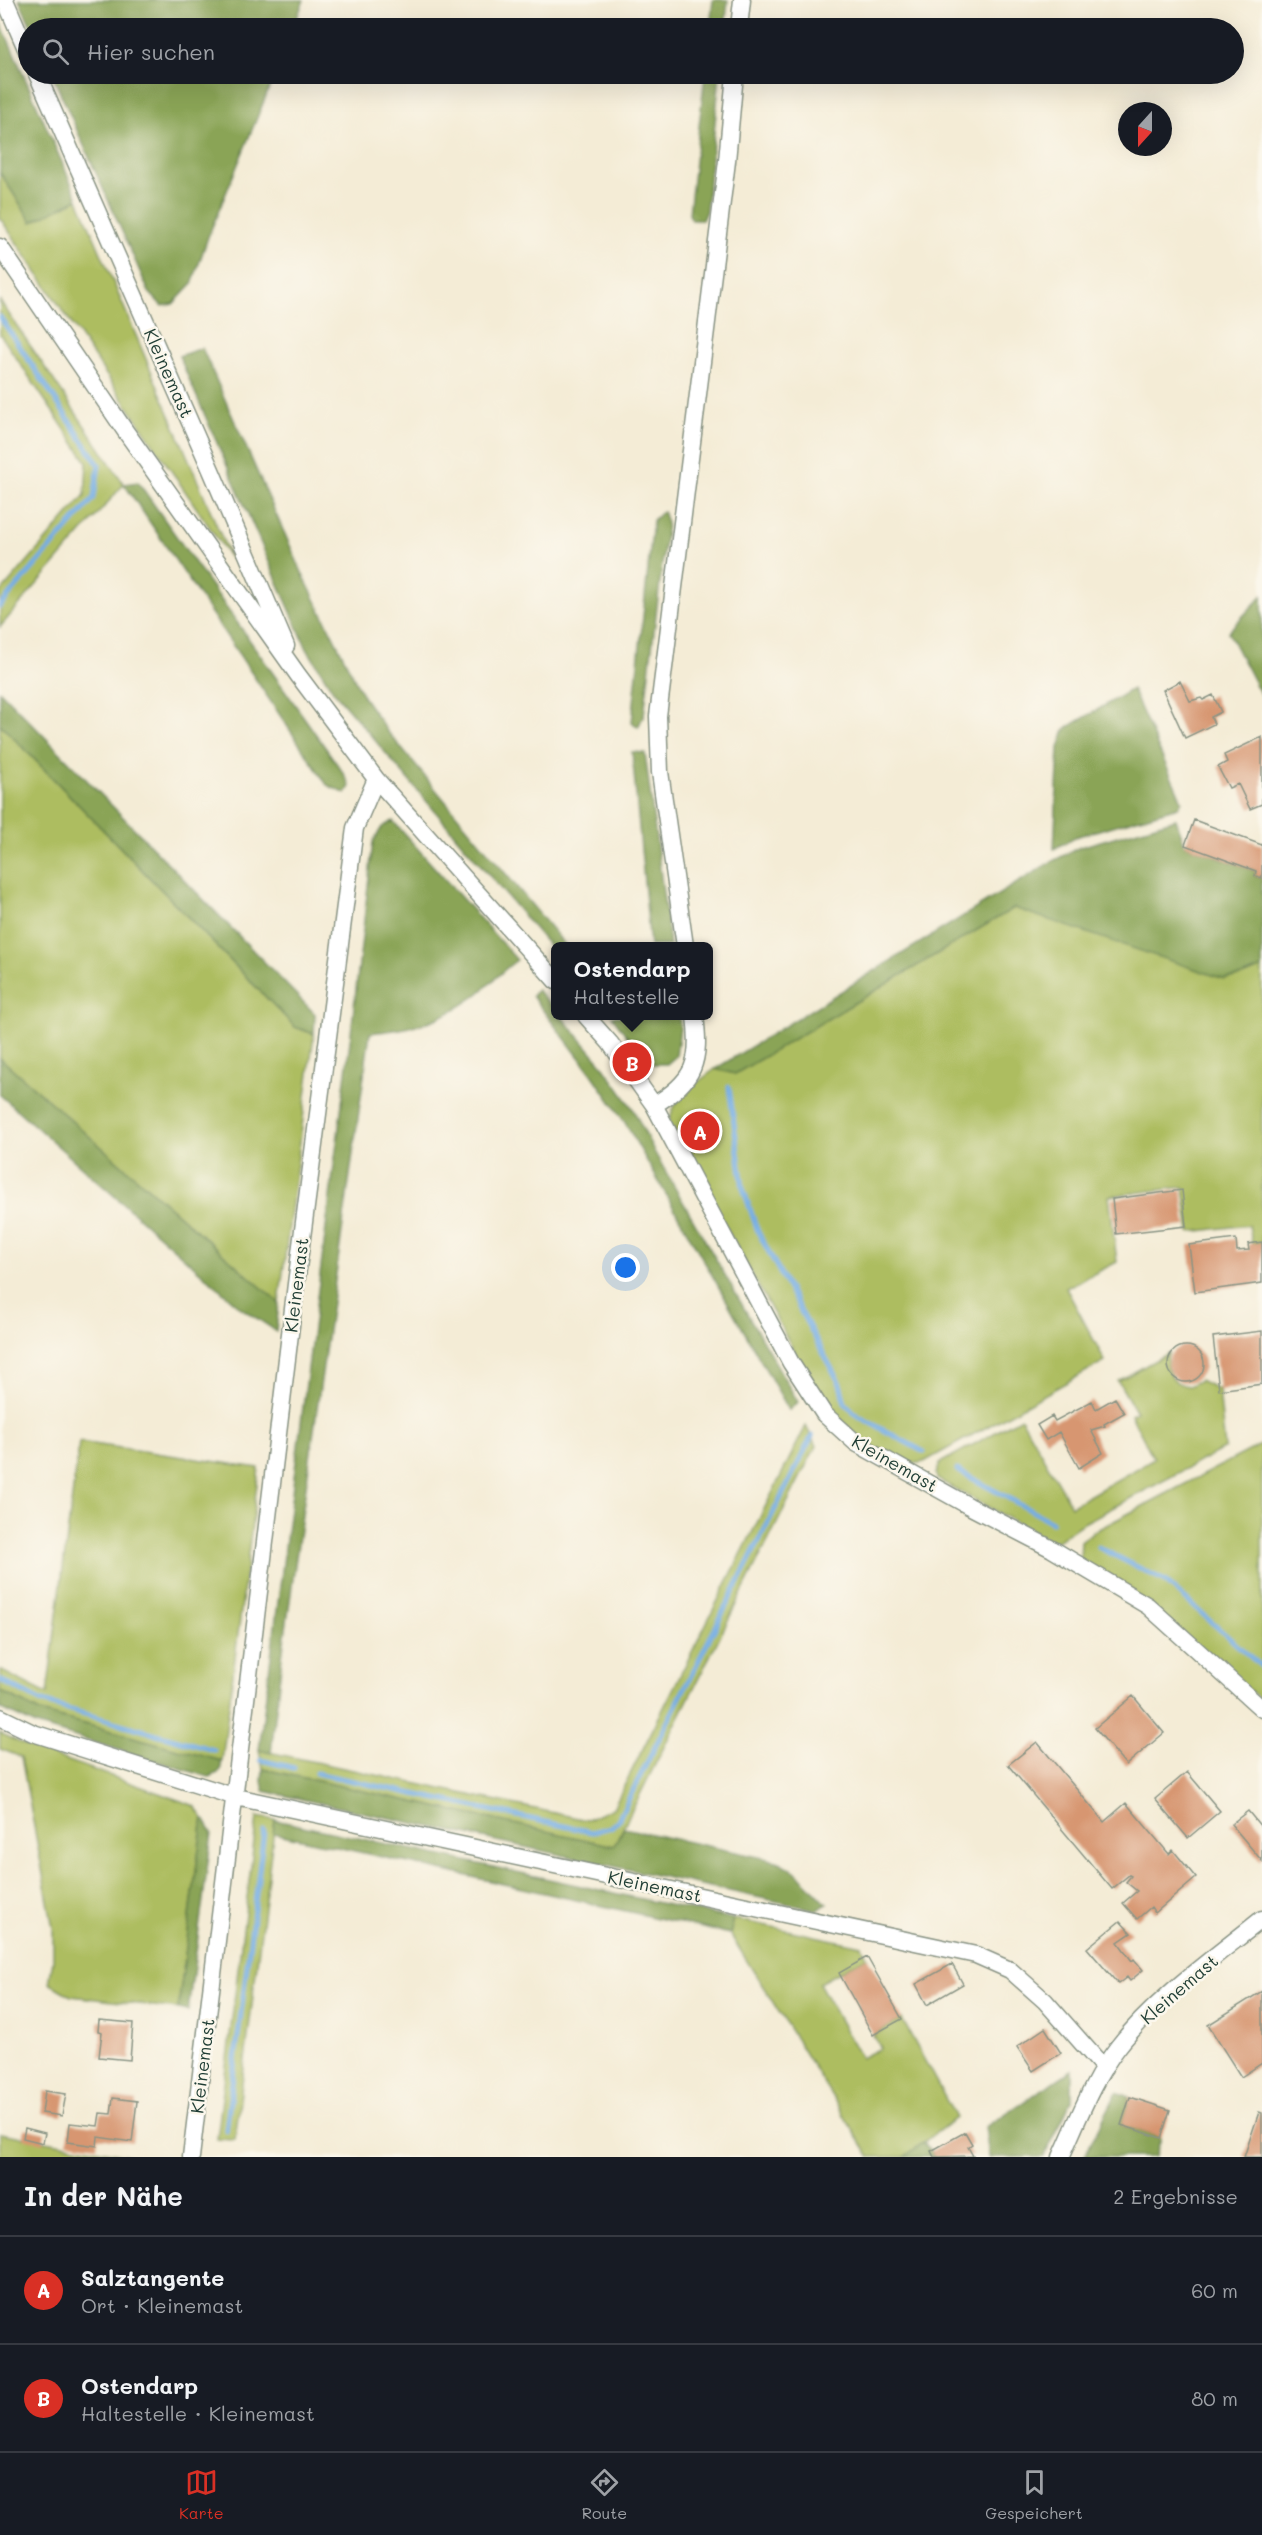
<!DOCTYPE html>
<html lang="de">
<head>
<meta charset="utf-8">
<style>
  :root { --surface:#171b24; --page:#242831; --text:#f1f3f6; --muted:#9ea1a6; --line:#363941; --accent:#d93025 }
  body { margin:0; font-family:Mali,sans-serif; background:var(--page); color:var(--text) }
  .compass { position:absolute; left:1118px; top:102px; width:54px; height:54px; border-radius:50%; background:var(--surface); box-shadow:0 6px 24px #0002; rotate:201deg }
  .you { position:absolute; left:626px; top:1268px; width:21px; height:21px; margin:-15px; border:4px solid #fff; border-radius:50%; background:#1a73e8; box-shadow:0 0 0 9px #1a73e833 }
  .badge { display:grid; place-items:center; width:39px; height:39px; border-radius:50%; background:var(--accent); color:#fff; font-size:20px; font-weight:700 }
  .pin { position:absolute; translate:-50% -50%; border:3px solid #fff; box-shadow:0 2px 6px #0006 }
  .popup { position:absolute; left:551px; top:942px; width:162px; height:78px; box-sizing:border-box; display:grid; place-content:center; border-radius:9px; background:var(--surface); filter:drop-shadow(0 2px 4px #0005); font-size:20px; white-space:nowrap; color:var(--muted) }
  .popup b { font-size:22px; color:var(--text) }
  .popup::after { content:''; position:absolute; left:50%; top:100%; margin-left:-12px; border:12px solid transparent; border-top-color:var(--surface) }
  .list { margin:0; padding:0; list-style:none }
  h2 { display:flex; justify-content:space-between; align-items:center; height:78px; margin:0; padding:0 24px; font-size:26px }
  h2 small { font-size:20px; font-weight:400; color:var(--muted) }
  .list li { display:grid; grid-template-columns:39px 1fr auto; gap:18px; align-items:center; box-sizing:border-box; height:108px; padding:0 24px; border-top:2px solid var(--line) }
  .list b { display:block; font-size:22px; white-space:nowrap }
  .list p { margin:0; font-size:20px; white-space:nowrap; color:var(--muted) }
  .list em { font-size:20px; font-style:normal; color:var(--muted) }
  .icon { flex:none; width:33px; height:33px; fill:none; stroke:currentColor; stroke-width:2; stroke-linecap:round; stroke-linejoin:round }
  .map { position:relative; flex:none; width:1262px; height:2157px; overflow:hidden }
  .search { position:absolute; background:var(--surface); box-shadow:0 6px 24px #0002; left:18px; right:18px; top:18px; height:66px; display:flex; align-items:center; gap:15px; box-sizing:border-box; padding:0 21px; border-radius:33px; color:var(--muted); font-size:22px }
  .sheet { height:294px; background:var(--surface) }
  nav { display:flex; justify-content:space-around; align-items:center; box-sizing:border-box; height:84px; border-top:2px solid var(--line); background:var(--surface); font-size:16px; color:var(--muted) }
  nav a { display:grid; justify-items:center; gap:3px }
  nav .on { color:var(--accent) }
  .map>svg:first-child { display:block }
</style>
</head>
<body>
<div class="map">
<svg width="1262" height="2157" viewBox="0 0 1262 2157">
  <rect width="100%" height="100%" fill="#fbf7ec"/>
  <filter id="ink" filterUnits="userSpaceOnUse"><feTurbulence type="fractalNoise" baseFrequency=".0167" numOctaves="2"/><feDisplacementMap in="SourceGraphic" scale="12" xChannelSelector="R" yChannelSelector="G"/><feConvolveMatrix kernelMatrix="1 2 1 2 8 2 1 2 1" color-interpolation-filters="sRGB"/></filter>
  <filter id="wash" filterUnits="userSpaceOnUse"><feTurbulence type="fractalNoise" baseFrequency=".008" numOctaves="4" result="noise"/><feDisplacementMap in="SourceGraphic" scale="24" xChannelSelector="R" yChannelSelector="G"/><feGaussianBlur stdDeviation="1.35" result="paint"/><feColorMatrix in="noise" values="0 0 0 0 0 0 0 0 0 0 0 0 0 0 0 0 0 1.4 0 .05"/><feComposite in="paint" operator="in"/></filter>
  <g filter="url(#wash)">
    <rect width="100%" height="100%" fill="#f4ecd6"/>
    <path fill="#adbd60" stroke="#667d4a" stroke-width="1.5" d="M0,173L32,222L78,199L231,559L0,218Z
      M0,301L124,484L0,627V593L85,495L87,462L0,334Z
      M0,724L295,1027L314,1034L279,1303L0,1058Z
      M1014,908L1243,976L1262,968V1242L1252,1243L1249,1225L1190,1232L1184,1187L1109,1196L1117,1262L1066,1288L1105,1361L924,1462L906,1465L863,1442L820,1398L669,1124C672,1096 695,1085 715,1069L735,1074Z
      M1168,1353C1164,1370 1170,1384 1189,1386L1200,1380L1219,1390L1225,1448L1080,1525L1057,1541H1050L937,1479L936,1474L940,1463L1021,1418L1071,1506L1154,1459L1131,1415L1136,1412L1118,1381Z
      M806,1426L816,1446L614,1846L263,1769L259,1750L587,1820L613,1808Z
      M79,1442L259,1468L222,1761L40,1712L0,1691V1670L47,1694Z
      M1262,1444V1700L1080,1560L1081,1541L1093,1532Z
      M0,1733L27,1746L195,1806L203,1817L178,2009L71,1996L49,1983L53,1960V1928L21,1757L0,1749Z
      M257,1817L275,1820L235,2140L217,2139Z
      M734,1919L862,1946L867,1957L819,1983L861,2058L881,2048L873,2035L902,2019L956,2118L904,2157H870L730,1934Z
      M0,2133L138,2157H0Z"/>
    <path fill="#8aa456" stroke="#547045" stroke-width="1.5" d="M19,0H304L293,28H32Z
      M713,0H728L725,28H710Z
      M0,21L78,199L32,222L0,173Z
      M52,74H275L208,237L192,284L173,304L162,306L149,292Z
      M705,74H720L706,211L702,220H692L689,214Z
      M202,348L304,577L364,698L387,731L566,946H556L555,953L334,692L307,649L179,356Z
      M138,482L344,774L350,786L346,794L327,785L124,484Z
      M663,511L667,523L644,715L638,727L632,722L653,520Z
      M1262,596V697L1228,632Z
      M1132,689L1182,801L1178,807L1075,837L1054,849L1059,748L1065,729Z
      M0,691L315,1014L314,1034L295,1027L0,724Z
      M632,752L645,753L670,946H650Z
      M1176,819L1185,845L1256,871L1255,876L1262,878V968L1243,976L1224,979L1014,908L735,1074L715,1069L1051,862L1080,847Z
      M393,821L517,960C501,971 489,986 474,997C438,1023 412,1029 370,1033L282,1657L271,1753L259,1750L351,1033L373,842L382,827Z
      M537,990L555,1009L556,1016H561L601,1063L633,1109L655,1153L798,1402L789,1410L624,1121L592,1074L532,996Z
      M612,1016H679L680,1028L676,1056L667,1064H654L635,1047Z
      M0,1058L279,1303L276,1331L241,1308L0,1095Z
      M0,1691L40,1712L222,1761L220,1772L209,1777L36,1725L0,1708Z
      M263,1769L614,1846L624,1828L777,1861L795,1871L827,1904L817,1910L264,1791L262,1781Z
      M203,1817L212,1833L188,2011L178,2009Z
      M275,1820L734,1919L730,1934L273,1833Z
      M1072,2070V2100L1044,2157H989L985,2127Z
      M1117,2092L1130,2097L1121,2125L1161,2138L1155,2157H1084Z
      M924,2142L934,2157H904Z"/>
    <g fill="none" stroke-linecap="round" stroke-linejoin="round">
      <path stroke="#75ade4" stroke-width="5" d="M0,317L99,465L94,498L0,606
        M729,1087L743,1188L758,1232L840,1384L845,1403L858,1416L924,1452
        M957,1470L1052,1522
        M1098,1547L1165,1581L1262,1667
        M0,1680L42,1702L214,1750
        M261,1760L294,1768
        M316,1773L592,1832L611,1827L618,1820L812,1436
        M226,2131L264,1831"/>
    </g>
    <g id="blocks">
      <path fill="#d79671" d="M1180,681L1190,701L1201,698L1203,700L1213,695L1221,712L1211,717L1214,724L1185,738L1163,690Z
        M1262,737V804L1250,809L1238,784L1229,788L1218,767L1227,762L1224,755Z
        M1194,820L1262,845V878L1255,876L1256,871L1185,845Z
        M1182,1190L1186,1226L1116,1234L1112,1199Z
        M1236,1239L1237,1251L1249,1250L1248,1244L1262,1242V1283L1195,1292L1189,1245Z
        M1262,1331V1384L1219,1390L1213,1337Z
        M1168 1364a18 18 0 1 1 36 0a18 18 0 1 1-36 0Z
        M1115,1398L1124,1413L1104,1424L1105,1426L1091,1430L1103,1453L1079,1468L1059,1432L1046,1440L1037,1425L1052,1416L1055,1421L1092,1401L1096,1409Z
        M1133,1696L1164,1733L1126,1765L1095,1728Z
        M1037,1742L1104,1822L1126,1803L1169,1854L1173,1850L1196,1878L1155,1913L1151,1907L1137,1919L1123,1903L1137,1891L1126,1882L1131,1876L1129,1875L1112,1889L1008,1765Z
        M1187,1772L1220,1811L1188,1838L1155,1799Z
        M1248,1811L1262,1828V1861L1231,1824Z
        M1120,1921L1131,1933L1118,1942L1132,1961L1134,1959L1143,1970L1130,1981L1127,1977L1118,1984L1087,1948Z
        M867,1957L902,2019L873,2035L839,1973Z
        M952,1964L963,1984L927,2005L916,1984Z
        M1262,1991V2063L1241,2077L1208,2025Z
        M99,2020L133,2023L130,2060L99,2057L102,2032L98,2031Z
        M1045,2028L1061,2053L1033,2071L1017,2047Z
        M45,2091L66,2094L62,2116L42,2113Z
        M1130,2097L1170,2110L1161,2138L1121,2125Z
        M113,2098L137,2101L132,2142L98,2137L97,2146L68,2142L70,2123L98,2126L100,2113L111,2114Z
        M1259,2112L1262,2113V2157H1244Z
        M25,2128L45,2133L43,2143L23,2138Z
        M965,2132L972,2144L968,2147L973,2156L934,2157L931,2151Z"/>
    </g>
  </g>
  <g filter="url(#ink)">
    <use href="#blocks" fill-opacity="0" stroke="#8a9485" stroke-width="1.5"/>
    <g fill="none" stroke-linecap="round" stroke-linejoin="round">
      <defs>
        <path id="street" d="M5,0L28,53
          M739,28L742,0
          M37,74L211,470L286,646
          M0,247L126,432L298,675L376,779L556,981
          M685,946L660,772L658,716L727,161L735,74
          M586,1016L610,1043L654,1105L791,1363L824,1414L856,1443L969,1506L1052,1549L1148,1606L1262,1709
          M654,1105C695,1081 701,1061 695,1016
          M0,1717L33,1733L236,1797L976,1955L1010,1970L1045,2001L1104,2068
          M191,2157L296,1284L355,828L376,779
          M1061,2157C1078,2120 1093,2079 1118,2047C1155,1999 1215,1957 1262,1919"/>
      </defs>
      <use href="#street" stroke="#8a9485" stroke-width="19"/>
      <use href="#street" stroke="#fff" stroke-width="16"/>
    </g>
  </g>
  <g text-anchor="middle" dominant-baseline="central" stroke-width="5" stroke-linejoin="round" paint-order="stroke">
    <g font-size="18" fill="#1f3d34" stroke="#fbf7ec">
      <text transform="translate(169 373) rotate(66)">Kleinemast</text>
      <text transform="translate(296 1285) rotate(-83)">Kleinemast</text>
      <text transform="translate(895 1463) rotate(30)">Kleinemast</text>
      <text transform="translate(655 1886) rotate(12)">Kleinemast</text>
      <text transform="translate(1179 1989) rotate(-41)">Kleinemast</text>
      <text transform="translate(202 2066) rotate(-83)">Kleinemast</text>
    </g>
  </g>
</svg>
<svg class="compass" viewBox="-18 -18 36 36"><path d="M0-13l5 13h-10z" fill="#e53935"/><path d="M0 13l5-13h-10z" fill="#9ea1a6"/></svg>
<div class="you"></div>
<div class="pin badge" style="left:700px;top:1131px">A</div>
<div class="pin badge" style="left:632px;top:1062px">B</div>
<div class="popup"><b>Ostendarp</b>Haltestelle</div>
<div class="search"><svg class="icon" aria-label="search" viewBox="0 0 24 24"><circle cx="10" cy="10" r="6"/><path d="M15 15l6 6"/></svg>Hier suchen</div>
</div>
<section class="sheet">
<h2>In der Nähe<small>2 Ergebnisse</small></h2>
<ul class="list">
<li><span class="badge">A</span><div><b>Salztangente</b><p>Ort · Kleinemast</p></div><em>60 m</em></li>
<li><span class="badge">B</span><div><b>Ostendarp</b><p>Haltestelle · Kleinemast</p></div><em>80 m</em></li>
</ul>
</section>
<nav>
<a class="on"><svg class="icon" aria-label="map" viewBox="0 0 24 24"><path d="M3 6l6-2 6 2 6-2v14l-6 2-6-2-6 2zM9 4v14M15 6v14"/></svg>Karte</a>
<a><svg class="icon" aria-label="directions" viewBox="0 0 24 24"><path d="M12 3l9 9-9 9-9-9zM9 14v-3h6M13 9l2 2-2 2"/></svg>Route</a>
<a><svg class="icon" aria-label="saved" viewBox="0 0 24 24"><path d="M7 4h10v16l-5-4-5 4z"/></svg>Gespeichert</a>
</nav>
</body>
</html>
